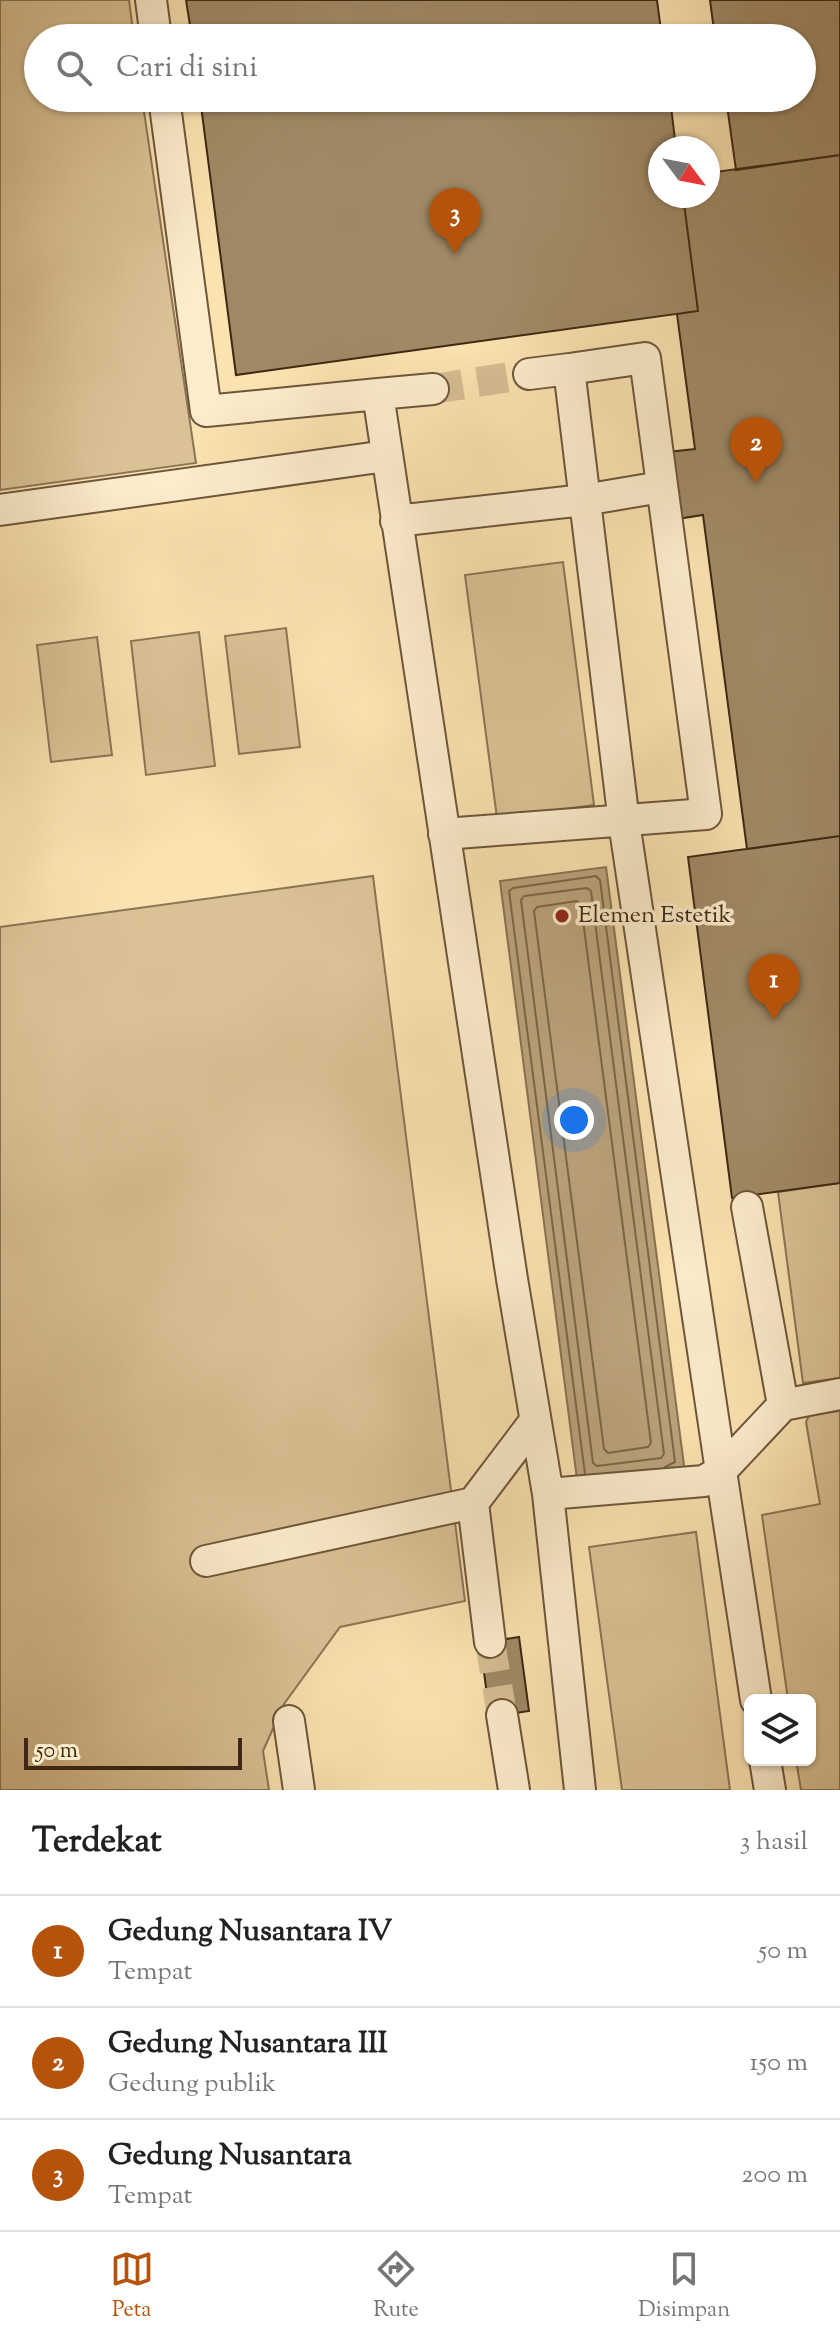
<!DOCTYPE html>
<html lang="id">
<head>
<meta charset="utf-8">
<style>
  :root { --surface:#fff; --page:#f6f6f6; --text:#222; --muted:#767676; --line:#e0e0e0; --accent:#b45309 }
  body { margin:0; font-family:"Sorts Mill Goudy",serif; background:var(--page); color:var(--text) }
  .controls { position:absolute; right:24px; bottom:24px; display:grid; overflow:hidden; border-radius:12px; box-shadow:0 2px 6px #0004 }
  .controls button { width:72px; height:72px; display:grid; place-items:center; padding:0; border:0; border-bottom:2px solid var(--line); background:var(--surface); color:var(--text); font:40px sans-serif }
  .compass { position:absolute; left:648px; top:136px; width:72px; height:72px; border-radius:50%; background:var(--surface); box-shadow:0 2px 6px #0004; rotate:122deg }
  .scale { position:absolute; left:24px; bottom:20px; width:218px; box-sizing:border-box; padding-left:8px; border:4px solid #3e2812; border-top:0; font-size:22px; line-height:28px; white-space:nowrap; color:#3e2812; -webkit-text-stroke:6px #fceccc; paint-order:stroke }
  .you { position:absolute; left:574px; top:1120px; width:28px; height:28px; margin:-20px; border:6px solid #fff; border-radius:50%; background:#1a73e8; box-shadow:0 0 0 12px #1a73e833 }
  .badge { display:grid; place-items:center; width:52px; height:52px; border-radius:50%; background:var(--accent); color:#fff; font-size:26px; font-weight:700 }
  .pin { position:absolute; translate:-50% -66px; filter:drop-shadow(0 2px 4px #0008) }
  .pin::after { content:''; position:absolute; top:42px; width:28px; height:24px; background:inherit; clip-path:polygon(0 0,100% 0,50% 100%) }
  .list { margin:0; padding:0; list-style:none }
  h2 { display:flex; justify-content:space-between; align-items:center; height:104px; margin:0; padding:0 32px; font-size:34px }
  h2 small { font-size:26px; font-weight:400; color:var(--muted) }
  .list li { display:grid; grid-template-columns:52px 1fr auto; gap:24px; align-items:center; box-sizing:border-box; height:112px; padding:0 32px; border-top:2px solid var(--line) }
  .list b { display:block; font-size:30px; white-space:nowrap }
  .list p { margin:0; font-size:26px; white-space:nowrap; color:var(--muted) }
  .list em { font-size:26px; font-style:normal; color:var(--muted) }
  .icon { flex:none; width:44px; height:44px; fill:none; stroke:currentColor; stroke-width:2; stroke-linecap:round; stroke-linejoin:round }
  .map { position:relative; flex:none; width:840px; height:1790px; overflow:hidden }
  .search { position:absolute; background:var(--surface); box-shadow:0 2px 6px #0004; left:24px; right:24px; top:24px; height:88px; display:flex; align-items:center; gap:20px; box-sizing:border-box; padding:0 28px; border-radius:44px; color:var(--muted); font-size:30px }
  .sheet { height:440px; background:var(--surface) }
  nav { display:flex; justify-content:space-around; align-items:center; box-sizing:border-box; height:112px; border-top:2px solid var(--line); background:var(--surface); font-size:22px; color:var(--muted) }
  nav a { display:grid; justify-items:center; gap:4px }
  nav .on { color:var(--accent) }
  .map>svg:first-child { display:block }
</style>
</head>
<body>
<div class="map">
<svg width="840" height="1790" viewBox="0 0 840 1790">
  <rect width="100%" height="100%" fill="#fbe2b1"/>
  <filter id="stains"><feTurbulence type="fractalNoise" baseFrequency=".0025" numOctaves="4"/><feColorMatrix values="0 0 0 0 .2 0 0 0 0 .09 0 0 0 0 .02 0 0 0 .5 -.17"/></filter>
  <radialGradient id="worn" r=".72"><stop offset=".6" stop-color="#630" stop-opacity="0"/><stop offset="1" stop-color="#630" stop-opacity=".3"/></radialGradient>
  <path fill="#dbc296" stroke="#8c7554" stroke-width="2" d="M0,0H129L134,38H38V98H142L196,463L0,490Z
    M563,562L594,805L497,818L465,575Z
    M286,628L300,747L239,754L225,636Z
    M199,632L215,766L146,775L131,641Z
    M97,637L112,755L51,762L37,645Z
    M373,876L465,1601L340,1627L284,1704L263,1751L269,1790H0V927Z
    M840,1183V1378L803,1383L778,1192Z
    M840,1411V1790H801L796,1760H810V1700H788L762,1515L820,1504L806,1422L809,1415Z
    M696,1532L730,1790H622L589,1547Z"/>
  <path fill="#bba37b" stroke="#897251" stroke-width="2" d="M606,867L685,1473L578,1487L500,881Z"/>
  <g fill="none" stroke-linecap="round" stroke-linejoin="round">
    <path stroke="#7c6646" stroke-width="2" d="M587,888L591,891L664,1454L661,1458L597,1466L593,1463L521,900L524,896Z
      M577,901L581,905L651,1443L648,1447L608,1453L604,1449L534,911L537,907Z
      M585,1474L509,891L513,888L596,876L600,880L675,1462L665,1467"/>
  </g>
  <path fill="#a08965" stroke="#3e2812" stroke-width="2" d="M186,0H657L662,38H192Z
    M710,0H840V155L736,170L726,98H802V38H715Z
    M200,98H670L676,148H660V196H683L698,311L236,375Z
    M840,155V836L747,849L703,515L677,519L668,452L695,449L677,314L698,311L683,196H708V173Z
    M840,836V1183L732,1198L688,857Z
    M519,1637L529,1711L490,1717L480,1643Z"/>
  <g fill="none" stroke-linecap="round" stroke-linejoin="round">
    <path stroke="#d5bd91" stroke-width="30" stroke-dasharray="30 15" stroke-linecap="butt" d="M433,389L529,374
      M490,1642L502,1715"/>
    <defs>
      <path id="minor" d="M151,0L156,38
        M164,98L206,411L378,394
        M529,374L569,369
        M433,389L378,394L512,1279L548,1494L580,1790
        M0,510L386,456
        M396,521L584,500L661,487
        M444,834L706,814L645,358L569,369L624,822L721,1471L704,1481L548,1494
        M747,1207L783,1405
        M473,1503L490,1642
        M206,1561L473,1503L535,1421
        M756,1700L721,1471L783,1405L840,1394
        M502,1715L514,1790
        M289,1721L299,1790
        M765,1760L770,1790"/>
    </defs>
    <use href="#minor" stroke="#6d563a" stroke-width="34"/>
    <use href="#minor" stroke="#fceccc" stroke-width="30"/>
  </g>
  <circle fill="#8f2418" stroke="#fceccc" stroke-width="3" cx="562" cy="916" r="8"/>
  <g text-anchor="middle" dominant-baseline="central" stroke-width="7" stroke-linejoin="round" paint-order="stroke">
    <g font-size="24" fill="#3e2812" stroke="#fceccc" text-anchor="start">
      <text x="578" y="916">Elemen Estetik</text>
    </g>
  </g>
  <rect width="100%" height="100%" filter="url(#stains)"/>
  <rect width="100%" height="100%" fill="url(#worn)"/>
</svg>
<div class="controls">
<button><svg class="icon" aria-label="layers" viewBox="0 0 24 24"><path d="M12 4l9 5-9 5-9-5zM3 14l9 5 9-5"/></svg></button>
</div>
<svg class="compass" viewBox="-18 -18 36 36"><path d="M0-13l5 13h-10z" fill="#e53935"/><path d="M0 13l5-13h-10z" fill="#767676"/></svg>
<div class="scale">50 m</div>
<div class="you"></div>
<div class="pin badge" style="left:774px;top:1020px">1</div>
<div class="pin badge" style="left:756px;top:483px">2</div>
<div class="pin badge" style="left:455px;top:254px">3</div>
<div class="search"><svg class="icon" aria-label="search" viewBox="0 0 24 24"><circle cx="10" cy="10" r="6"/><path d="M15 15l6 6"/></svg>Cari di sini</div>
</div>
<section class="sheet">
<h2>Terdekat<small>3 hasil</small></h2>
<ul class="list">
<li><span class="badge">1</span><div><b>Gedung Nusantara IV</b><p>Tempat</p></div><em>50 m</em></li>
<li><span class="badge">2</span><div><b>Gedung Nusantara III</b><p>Gedung publik</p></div><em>150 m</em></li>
<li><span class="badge">3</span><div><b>Gedung Nusantara</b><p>Tempat</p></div><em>200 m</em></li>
</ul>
</section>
<nav>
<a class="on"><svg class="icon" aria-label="map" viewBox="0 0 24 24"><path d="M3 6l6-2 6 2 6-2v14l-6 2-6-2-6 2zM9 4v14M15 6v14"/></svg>Peta</a>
<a><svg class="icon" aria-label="directions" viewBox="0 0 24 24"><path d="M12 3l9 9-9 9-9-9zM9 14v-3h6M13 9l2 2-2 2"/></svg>Rute</a>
<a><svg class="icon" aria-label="saved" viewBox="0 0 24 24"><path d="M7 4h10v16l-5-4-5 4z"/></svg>Disimpan</a>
</nav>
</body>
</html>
